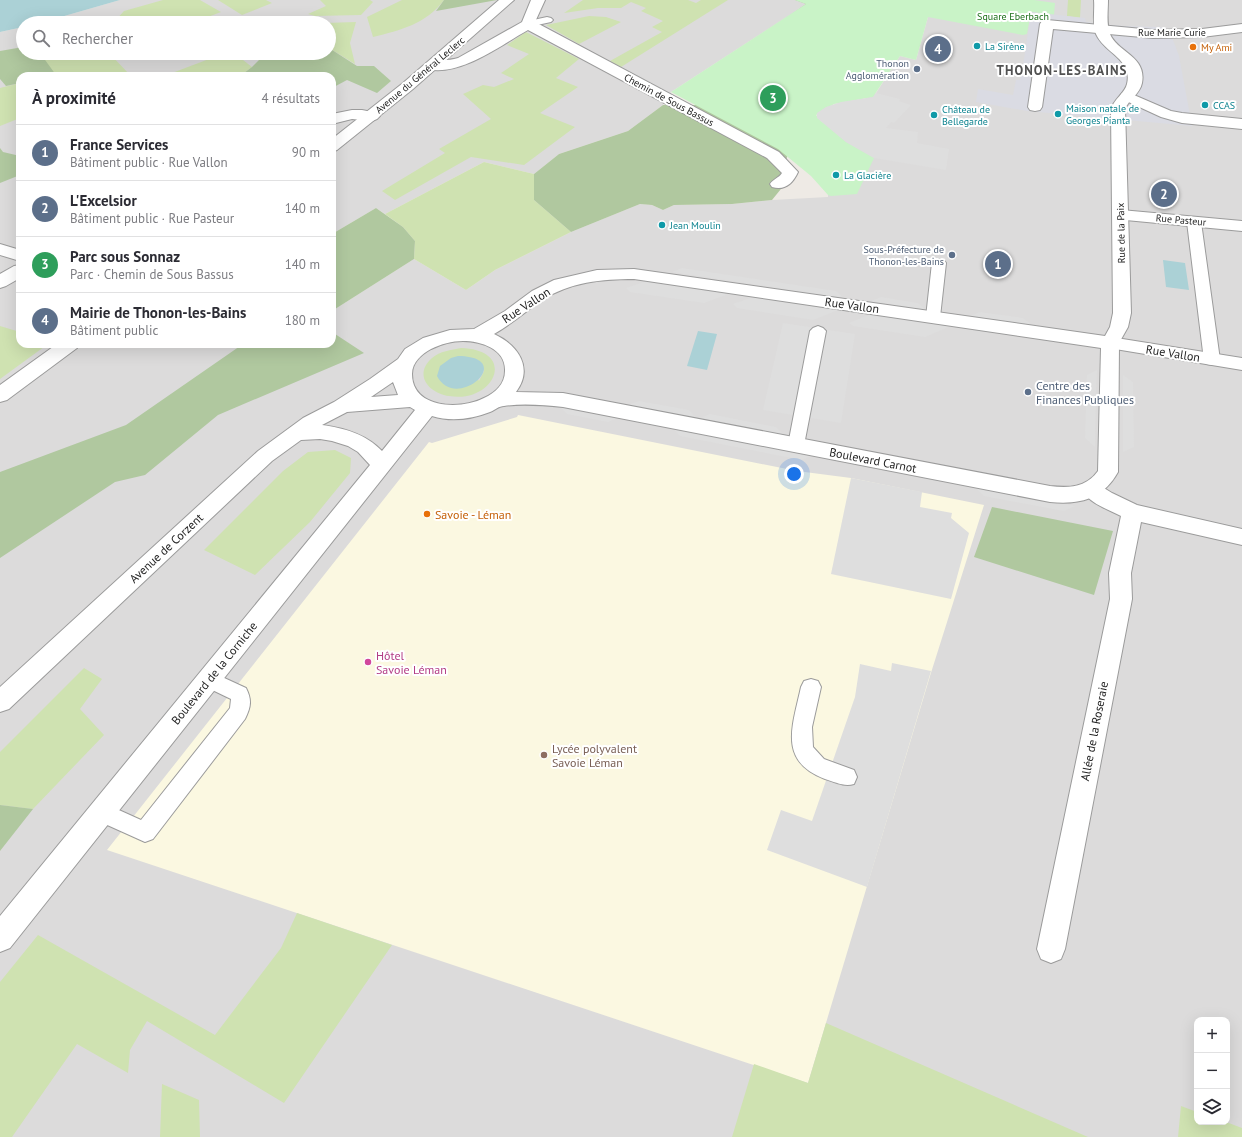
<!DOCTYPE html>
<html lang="fr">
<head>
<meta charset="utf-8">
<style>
  :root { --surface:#fff; --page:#f2f2f3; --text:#2b2b33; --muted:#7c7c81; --line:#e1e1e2; --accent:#1a73e8 }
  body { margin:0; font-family:"PT Sans",sans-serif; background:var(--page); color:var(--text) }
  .controls { position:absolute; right:12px; bottom:12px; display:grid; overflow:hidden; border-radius:8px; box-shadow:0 4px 16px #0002 }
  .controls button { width:36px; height:36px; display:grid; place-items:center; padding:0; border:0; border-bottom:1px solid var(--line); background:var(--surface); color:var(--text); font:20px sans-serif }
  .you { position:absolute; left:794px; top:474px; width:14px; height:14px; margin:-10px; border:3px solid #fff; border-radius:50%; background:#1a73e8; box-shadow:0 0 0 6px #1a73e833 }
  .badge { display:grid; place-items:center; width:26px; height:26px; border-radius:50%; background:var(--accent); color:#fff; font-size:13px; font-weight:700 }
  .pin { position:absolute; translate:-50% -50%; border:2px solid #fff; box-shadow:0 1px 4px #0006 }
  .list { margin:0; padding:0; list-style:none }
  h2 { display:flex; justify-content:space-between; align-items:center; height:52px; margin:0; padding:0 16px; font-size:17px }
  h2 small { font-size:13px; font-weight:400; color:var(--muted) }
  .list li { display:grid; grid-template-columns:26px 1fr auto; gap:12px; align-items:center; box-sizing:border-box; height:56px; padding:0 16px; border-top:1px solid var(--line) }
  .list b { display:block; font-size:15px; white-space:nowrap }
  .list p { margin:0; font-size:13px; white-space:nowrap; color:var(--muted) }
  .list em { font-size:13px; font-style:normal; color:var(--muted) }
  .icon { flex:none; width:22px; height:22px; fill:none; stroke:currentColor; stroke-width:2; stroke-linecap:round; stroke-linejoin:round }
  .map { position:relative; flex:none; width:1242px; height:1137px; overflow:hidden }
  .search { position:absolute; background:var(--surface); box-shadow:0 4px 16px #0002; left:16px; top:16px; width:320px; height:44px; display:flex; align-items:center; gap:10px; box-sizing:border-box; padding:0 14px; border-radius:22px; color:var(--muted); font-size:15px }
  .panel { position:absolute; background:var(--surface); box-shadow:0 4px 16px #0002; left:16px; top:72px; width:320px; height:276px; border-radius:12px }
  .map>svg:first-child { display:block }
</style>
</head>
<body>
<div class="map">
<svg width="1242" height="1137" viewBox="0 0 1242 1137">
  <rect width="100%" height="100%" fill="#eeeae5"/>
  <path fill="#dcdbdb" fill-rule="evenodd" d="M120,0H795L807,4L671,92L663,105L628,131L559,154L534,174L484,162L385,214L376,208L332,234V76H20V344H332V311L414,259L466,290L495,270L571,232L640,204L652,205L663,210L674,205L732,204L772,200L828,197V195H831L824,122L876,93L900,56L916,60L928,17L942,0H1242V1137H0V32L23,27V53H329V23H40ZM1197,1020H1227V1122H1197Z"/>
  <path fill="#fbf8e1" d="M518,415L797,471L851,478L984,505L930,676L808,1083L107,850L429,442L432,443L517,417Z"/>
  <path fill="#cfe2b1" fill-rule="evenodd" d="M163,0H200L221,12L192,23H113L124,11Z
    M218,0H266L272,3L242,15Z
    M320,0H370L373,2L361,15L315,16L308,14L326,6Z
    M402,0H444C426,24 401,30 373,37L367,17Z
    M583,0H688L696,3L701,0H728L621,67L610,61L662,32L652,27L663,21L641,11L646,8L631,2L621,8H598L564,13Z
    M1068,0H1081L1080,18L1067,16Z
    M589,16L606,17L621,22L579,44L546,25Z
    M356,22L350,43L355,64L329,48V23H325Z
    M526,32L579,59L556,78L578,87L540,113L575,127L524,165L471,157L395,200L382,191L445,153L439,149L491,119L463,94L483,85L494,87L514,79L501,73L529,54L507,45Z
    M40,53H109L131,76H53H55Z
    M225,53H234L252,67L240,76H164Z
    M20,83V118L0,126V88Z
    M484,162L534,174V200L571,232L495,270L466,290L414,259L415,241L403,227L385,214Z
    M0,326L20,332V344H48L0,379Z
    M461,348C519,350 494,404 449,396C429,393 413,375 432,358C440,351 451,350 461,348ZM466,357L479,361L484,371L479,381Z
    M335,450L351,458L350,473L310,522L255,575L204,550L283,471L308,452Z
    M84,668L102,679L80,709L104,735L33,809L0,805V752Z
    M297,913L392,945L284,1103L147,1021L130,1050L128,1073L77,1044L12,1137H0V982L38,935L215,1035L281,948Z
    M826,1023L1088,1137H732L754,1064L808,1083Z
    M162,1084L199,1100L200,1137H160Z
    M1181,1106L1197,1112V1122H1226L1242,1128V1137H1178Z"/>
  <path fill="#b0c89f" d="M444,0H497L436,11Z
    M795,0H890L787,156L785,184L772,200L732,204L674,205L663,210L652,205L640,204L571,232L534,200V174L559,154L628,131L663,105H695L786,18L806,4Z
    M23,47V53H40L56,75L20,76V83L6,86L0,79V51Z
    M329,48L357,66H374L391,81L377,93L347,80L332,88V76H240L252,67L262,57L257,53H329Z
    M0,148L3,152L20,156V175L0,183Z
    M376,208L403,227L415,241L414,259L332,311V234Z
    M332,332L364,353L218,415L145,475L115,482L0,558V472L126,425L243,344H332Z
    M992,507L1113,531L1094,595L974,557Z
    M0,805L33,809L0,851Z"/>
  <path fill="#c9f3c7" d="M795,0H1034L1055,3L1054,15L1031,12L1027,34L1023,35L928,17L916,60L900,56L873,97L834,104L816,115L820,120L846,142L874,158L857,194L831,196L828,195L811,176L778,149L671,92L806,4Z"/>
  <path fill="#dedede" d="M876,93L900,99L899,101L911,105L894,123L891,122L886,128L918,132L917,143L949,149L946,170L874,158L846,142L817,118V113L826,107L841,102L873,97Z
    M682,268L836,291L844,298L672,272Z
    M647,281L731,293L704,303L630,292L626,288Z
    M753,297L838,310L813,320L737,308L733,304Z
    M881,297L918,303L926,310L871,301Z
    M980,312L1023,318L1032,325L970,316Z
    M871,314L951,326L925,337L853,326L849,323Z
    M783,323L855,334L841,423L763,410Z
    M1097,370L1096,390L1095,447L1085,438L1087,375Z
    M1123,375L1133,382L1134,447L1123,452Z
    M639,401L689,410L696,418L627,405Z
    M560,406L620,417L608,422L567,414Z
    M710,414L776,427L784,435L698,419Z
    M673,428L813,455L802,460L680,436Z
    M851,478L922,492L920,507L952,513L951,518L969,533L951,599L831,574Z
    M974,486L1075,506L1064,511L984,496Z
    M892,663L931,671L867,887L767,850L781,810L812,821L855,697L860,664L891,671Z"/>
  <path fill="#dadbe3" d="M1031,12L1085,18L1086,22L1102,24L1124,26L1161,27L1173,40L1179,56L1192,126L1027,111L976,102L978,89L1013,95L1016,80H1020L1022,66H1023Z"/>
  <path fill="#abd1d6" d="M0,0H120L40,23H23V27L0,32Z
    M1163,260L1185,263L1189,290L1166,287Z
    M698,331L717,334L707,370L687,366Z
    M458,356C519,357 456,413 437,376L440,366L451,358Z"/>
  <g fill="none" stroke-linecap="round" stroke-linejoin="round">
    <defs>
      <path id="service" d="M547,17L551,18L553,20L551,22L528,27L522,24L524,22Z
        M1194,218L1199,219L1201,222L1220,360L1217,364L1212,365L1207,364L1204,360L1187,222L1189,219Z
        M939,259L944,260L946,263L940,317L938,320L933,322L928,320L926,317L932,263L934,260Z
        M818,326L823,328L826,331L804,445L802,449L796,451L790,449L788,445L810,331L813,328Z
        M209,671L246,688C252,700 251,707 245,719L153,839L145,842L94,819L90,812L94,805L101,802L141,820L230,708L231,699L202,685L199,679L202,673Z
        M811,679L818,681L821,687L812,727L813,747L824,759L854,770L857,777L854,784C844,787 835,782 825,779C777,761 793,725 801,687L804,681Z"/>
      <path id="pedestrian" d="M1047,20L1153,30L1202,29L1242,24V32L1202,37L1153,38L1053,29L1042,107L1040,110L1035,111L1030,110L1028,107L1040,24L1042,21Z"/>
      <path id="minor" d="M531,0H545L535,22L779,152L798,172C793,183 785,191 772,187L770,184C773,179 779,178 782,173L767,158L528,30C501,45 460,77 427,69L425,66L427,63C437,60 448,61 458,58L522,22Z
        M1127,92L1171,111L1182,113L1242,119V129L1182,123L1161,117L1122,99L1120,96L1122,93Z
        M352,110H362L377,113L380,116L377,119L372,121L352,119L332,124V114Z
        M1121,210L1242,221V231L1115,219L1113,215L1115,211Z
        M0,244L20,250V261L0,255Z
        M20,265V278L6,286L0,288V274L14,266Z
        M1110,337L1242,358V370L1103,347L1101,343L1103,339Z
        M1092,482L1099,485L1112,493L1137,505L1242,529V545L1141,522L1131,573L1132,599L1065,949L1061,959L1051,963L1041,959L1037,949L1110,599L1109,573L1121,516C1107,509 1089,503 1082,490L1085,485Z"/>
      <path id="tertiary" d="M499,0H514L413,89L337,150L332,152V139L403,83Z
        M1094,0H1108C1108,11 1106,24 1110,34C1117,52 1147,56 1142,83C1140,94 1129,99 1125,109L1131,313L1128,327L1119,343L1118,472C1103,499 1080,505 1050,502L563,407C544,405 523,403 504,406C499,406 495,410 490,412C472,419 451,422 432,416L10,948L0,952V916L370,465L358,452L348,446L332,441L320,439L301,440L272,461L9,709L0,712V687L258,451L303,418L334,402L370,379L398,359L405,349L423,338L450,330L474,329L505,311L532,291L554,280L597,270L634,269L1105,336L1110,327L1113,313L1111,109C1114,99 1125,93 1127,84C1133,59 1104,53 1096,34C1092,24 1095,11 1094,0ZM634,279L1101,348L1098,471C1086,488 1068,488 1050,486L563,393L516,392C534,368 518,345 494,334C512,324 526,311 542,300C570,282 602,279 634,279ZM463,341C481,341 506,349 505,371C505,384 495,393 484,398C461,410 412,409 412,374C412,362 422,354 431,349C441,344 452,341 463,341ZM393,382L398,395L371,397ZM410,407L415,410L382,451C366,434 344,428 322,425L347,412Z
        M57,344H79L77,348L7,400L0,402V385Z"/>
    </defs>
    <use href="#service" stroke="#9b9b9b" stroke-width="2"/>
    <use href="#pedestrian" stroke="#9b9b9b" stroke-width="2"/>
    <use href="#minor" stroke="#9b9b9b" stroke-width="2"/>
    <use href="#tertiary" stroke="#9b9b9b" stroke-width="2"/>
    <use href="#service" fill="#fff" fill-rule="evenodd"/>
    <use href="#pedestrian" fill="#fff" fill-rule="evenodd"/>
    <use href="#minor" fill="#fff" fill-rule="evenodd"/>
    <use href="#tertiary" fill="#fff" fill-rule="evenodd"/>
  </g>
  <g fill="#0f9aa8" stroke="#fff" stroke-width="1.5">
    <circle cx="977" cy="46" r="4"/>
    <circle cx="1205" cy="105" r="4"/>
    <circle cx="1058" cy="114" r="4"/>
    <circle cx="934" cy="115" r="4"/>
    <circle cx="836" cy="175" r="4"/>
    <circle cx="662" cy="225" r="4"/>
  </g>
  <g fill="#e8710a" stroke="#fff" stroke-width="1.5">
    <circle cx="1193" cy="47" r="4"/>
    <circle cx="427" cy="514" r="4"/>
  </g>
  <g fill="#5c6f8a" stroke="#fff" stroke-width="1.5">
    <circle cx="917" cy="69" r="4"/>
    <circle cx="952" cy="255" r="4"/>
    <circle cx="1028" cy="392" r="4"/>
  </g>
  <circle fill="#d1479c" stroke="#fff" stroke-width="1.5" cx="368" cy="662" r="4"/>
  <circle fill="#8d6e63" stroke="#fff" stroke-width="1.5" cx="544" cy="755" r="4"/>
  <g text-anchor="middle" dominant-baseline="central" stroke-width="4" stroke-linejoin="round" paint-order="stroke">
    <g font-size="10" fill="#1c6f19" stroke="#fff">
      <text x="1013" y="16">Square Eberbach</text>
    </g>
    <g font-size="10" fill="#1e1e1e" stroke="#fff">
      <text x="1172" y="32">Rue Marie Curie</text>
      <text transform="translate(420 75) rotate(-40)">Avenue du Général Leclerc</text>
      <text transform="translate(669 100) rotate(28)">Chemin de Sous Bassus</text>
      <text transform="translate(1181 220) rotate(5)">Rue Pasteur</text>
      <text transform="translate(1121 233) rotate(-91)">Rue de la Paix</text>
    </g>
    <g font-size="10" fill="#0d838f" stroke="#fff" text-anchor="start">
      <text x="985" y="46">La Sirène</text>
      <text x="1213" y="105">CCAS</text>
      <text x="1066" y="108">Maison natale de<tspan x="1066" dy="12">Georges Pianta</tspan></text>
      <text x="942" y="109">Château de<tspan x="942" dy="12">Bellegarde</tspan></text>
      <text x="844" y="175">La Glacière</text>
      <text x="670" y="225">Jean Moulin</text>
    </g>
    <g font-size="10" fill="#c56008" stroke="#fff" text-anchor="start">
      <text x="1201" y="47">My Ami</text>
    </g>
    <g font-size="10" fill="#4e5e75" stroke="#fff" text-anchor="end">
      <text x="909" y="63">Thonon<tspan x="909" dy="12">Agglomération</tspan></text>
      <text x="944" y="249">Sous-Préfecture de<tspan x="944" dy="12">Thonon-les-Bains</tspan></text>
    </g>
    <g font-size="12" fill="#1e1e1e" stroke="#fff">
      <text transform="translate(526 305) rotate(-33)">Rue Vallon</text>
      <text transform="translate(852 305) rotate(8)">Rue Vallon</text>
      <text transform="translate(1173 353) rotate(9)">Rue Vallon</text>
      <text transform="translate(873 460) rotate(11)">Boulevard Carnot</text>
      <text transform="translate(166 548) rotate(-43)">Avenue de Corzent</text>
      <text transform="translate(214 673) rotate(-51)">Boulevard de la Corniche</text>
      <text transform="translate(1094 731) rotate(-79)">Allée de la Roseraie</text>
    </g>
    <g font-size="12" fill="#4e5e75" stroke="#fff" text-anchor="start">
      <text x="1036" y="385">Centre des<tspan x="1036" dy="14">Finances Publiques</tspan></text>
    </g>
    <g font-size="12" fill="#c56008" stroke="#fff" text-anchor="start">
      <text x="435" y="514">Savoie - Léman</text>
    </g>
    <g font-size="12" fill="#b23c85" stroke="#fff" text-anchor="start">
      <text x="376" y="655">Hôtel<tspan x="376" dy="14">Savoie Léman</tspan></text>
    </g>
    <g font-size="12" fill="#785e54" stroke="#fff" text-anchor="start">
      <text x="552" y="748">Lycée polyvalent<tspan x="552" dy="14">Savoie Léman</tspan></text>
    </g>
    <g font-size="13" font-weight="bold" letter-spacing="1" fill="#515151" stroke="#fff">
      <text x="1062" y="70">THONON-LES-BAINS</text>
    </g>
  </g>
</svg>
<div class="controls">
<button>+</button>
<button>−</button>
<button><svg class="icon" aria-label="layers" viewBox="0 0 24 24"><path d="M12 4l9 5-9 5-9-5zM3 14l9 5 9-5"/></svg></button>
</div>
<div class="you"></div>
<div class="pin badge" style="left:998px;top:264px;background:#5c6f8a">1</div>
<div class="pin badge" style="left:1164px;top:194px;background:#5c6f8a">2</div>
<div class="pin badge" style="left:773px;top:98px;background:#2e9e5b">3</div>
<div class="pin badge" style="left:938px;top:49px;background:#5c6f8a">4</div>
<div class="search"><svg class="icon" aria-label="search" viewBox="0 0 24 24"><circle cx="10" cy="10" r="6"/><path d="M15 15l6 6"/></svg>Rechercher</div>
<section class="panel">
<h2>À proximité<small>4 résultats</small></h2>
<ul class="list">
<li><span class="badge" style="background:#5c6f8a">1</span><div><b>France Services</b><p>Bâtiment public · Rue Vallon</p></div><em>90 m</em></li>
<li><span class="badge" style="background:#5c6f8a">2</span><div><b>L'Excelsior</b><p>Bâtiment public · Rue Pasteur</p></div><em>140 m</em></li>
<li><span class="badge" style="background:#2e9e5b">3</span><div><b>Parc sous Sonnaz</b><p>Parc · Chemin de Sous Bassus</p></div><em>140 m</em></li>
<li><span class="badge" style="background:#5c6f8a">4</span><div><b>Mairie de Thonon-les-Bains</b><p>Bâtiment public</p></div><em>180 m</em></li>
</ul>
</section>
</div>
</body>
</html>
